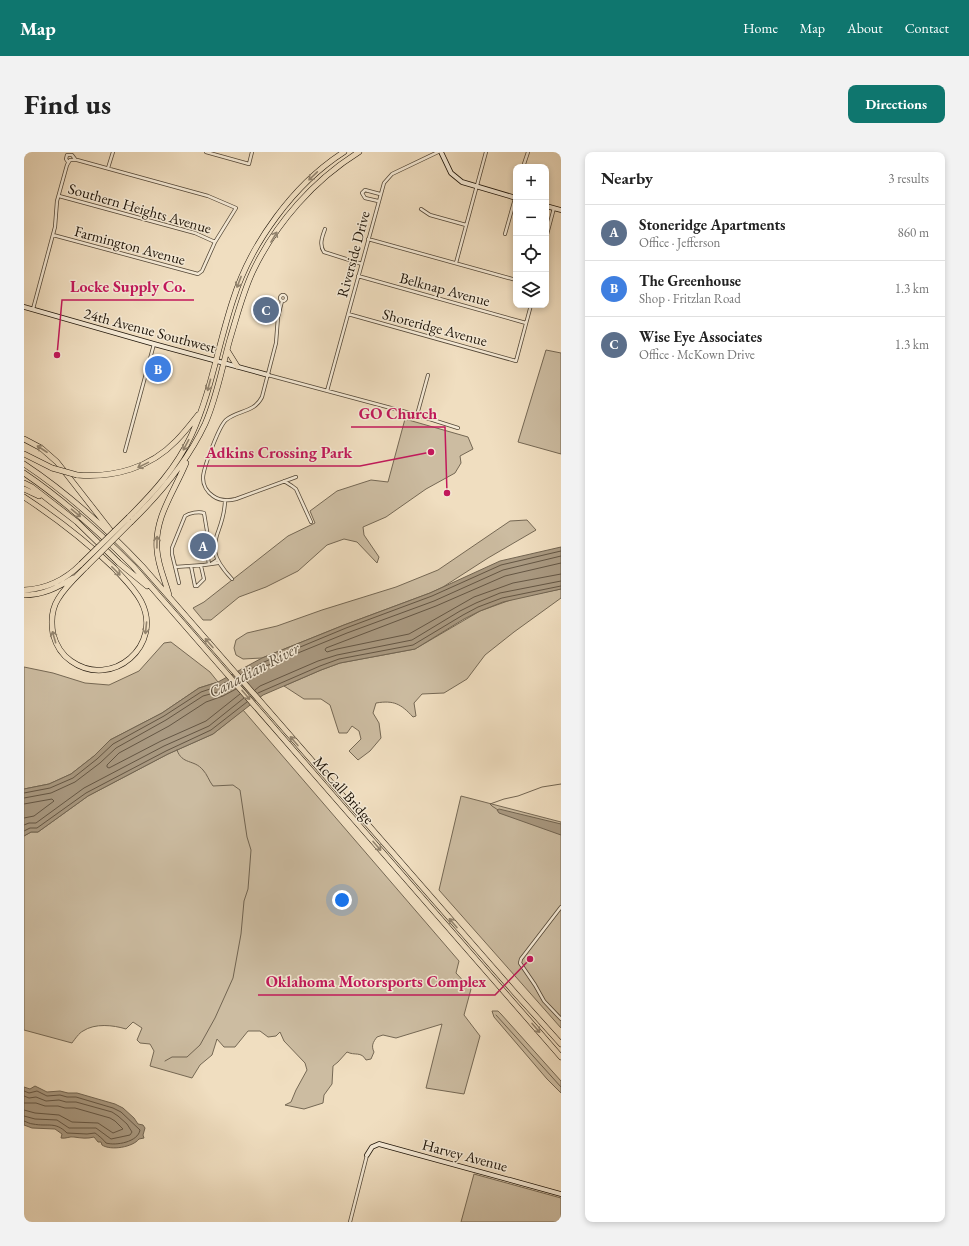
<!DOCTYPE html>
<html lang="en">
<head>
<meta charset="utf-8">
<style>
  :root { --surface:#fff; --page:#f2f2f2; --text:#222; --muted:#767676; --line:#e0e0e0; --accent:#0f766e }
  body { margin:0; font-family:"EB Garamond",serif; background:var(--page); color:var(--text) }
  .controls { position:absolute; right:12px; top:12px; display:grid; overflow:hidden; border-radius:8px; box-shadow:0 2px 6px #0003 }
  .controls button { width:36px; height:36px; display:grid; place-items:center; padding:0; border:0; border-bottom:1px solid var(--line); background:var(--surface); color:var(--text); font:20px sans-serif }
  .you { position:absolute; left:318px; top:748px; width:14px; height:14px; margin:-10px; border:3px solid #fff; border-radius:50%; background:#1a73e8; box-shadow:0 0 0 6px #1a73e833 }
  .badge { display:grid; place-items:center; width:26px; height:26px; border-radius:50%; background:var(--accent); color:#fff; font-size:13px; font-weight:700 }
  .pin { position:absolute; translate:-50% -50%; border:2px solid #fff; box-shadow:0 1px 4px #0006 }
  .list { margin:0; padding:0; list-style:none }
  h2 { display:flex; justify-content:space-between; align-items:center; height:52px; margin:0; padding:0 16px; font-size:17px }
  h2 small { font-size:13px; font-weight:400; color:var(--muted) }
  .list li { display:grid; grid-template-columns:26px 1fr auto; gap:12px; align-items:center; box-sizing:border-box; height:56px; padding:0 16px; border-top:1px solid var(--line) }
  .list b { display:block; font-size:15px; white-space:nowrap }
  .list p { margin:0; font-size:13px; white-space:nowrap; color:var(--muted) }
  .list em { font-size:13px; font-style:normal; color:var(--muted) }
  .icon { flex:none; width:22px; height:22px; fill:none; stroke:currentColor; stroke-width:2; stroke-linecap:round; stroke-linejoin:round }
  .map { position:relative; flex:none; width:537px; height:1070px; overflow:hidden; border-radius:8px }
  header { display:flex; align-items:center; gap:24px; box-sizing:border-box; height:56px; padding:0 20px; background:var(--accent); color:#fff }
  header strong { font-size:19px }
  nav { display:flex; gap:22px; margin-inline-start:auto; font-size:14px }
  .intro { display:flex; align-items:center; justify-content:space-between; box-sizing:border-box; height:96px; padding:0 24px }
  h1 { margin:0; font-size:28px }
  .button { padding:10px 18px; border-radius:8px; background:var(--accent); color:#fff; font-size:14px; font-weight:700 }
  main { display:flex; gap:24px; padding:0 24px }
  aside { flex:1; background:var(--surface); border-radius:8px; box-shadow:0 2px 6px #0003 }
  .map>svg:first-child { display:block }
</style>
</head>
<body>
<header>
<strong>Map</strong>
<nav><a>Home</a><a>Map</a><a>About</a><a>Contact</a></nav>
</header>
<div class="intro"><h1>Find us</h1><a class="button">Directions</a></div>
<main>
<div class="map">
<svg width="537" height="1070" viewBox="0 0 537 1070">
  <rect width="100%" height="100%" fill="#f0dec0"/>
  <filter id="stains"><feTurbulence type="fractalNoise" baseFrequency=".005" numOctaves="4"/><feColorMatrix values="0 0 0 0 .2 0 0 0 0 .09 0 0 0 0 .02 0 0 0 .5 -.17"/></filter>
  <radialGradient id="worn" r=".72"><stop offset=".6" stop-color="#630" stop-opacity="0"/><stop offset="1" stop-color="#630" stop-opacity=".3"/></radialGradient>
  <path fill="#ccbca1" stroke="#756854" d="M522,198L537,201V302L494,290Z
    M381,267L444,285L449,297L436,304L437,311L431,321L402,337L362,365L339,375L340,383L355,405L353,411L333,390L320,387L303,393L274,419L242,435L215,445L187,468H179L169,456L180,450L264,384L291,371L286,359L313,339L347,328L364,330Z
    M503,368L512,378L464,406L419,435L406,441L320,473L238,506L219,507L212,503L210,496L212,488L223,481L253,474L298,458L372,435L414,418L486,369Z
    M537,437V446L490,480L461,503L443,527L420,541L398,542L390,551L392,564L389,565C377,552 370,548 352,551L349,561L355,571L357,586L346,599L334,608L325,599L337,587L335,579L328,574L323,581H315L306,553L297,547H280L260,534L297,518L316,511L391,497L456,459L492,446Z
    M147,490L186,520L194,530L175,536L138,561L86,588L70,604L47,622L25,632L0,637V515L29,521L61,531L85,533L115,519L140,491Z
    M219,558L435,809L432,821L447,837L440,863L456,884L440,942L402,936L418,872L372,886L359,883L353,885C349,890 347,894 350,900L347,907L342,908C337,899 331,904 323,900L314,910L309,914L308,932L300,943L299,951L280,957L261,953L267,950L272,938L283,918L281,911L260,889L256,880L252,884L244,885L236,879H224L211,895H200L193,887L188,903L176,913L168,926L126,914L130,899L126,892L116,891L113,888L118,876L109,870L102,877C89,873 71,871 59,879C55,881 51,887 48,891L0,878V684L7,680H14L64,644L144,602L189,582Z
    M437,644L537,670V876L415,738Z
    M468,859H474L477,862L537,929V941L523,927L470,865Z
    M450,1022L537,1046V1070H437Z"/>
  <path fill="#a99981" stroke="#716451" d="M537,395V437L479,450L456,459L440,467L391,497L316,511L297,518L239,543L189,582L144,602L64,644L14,680H7L0,684V637L25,632L47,622L70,604L86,588L138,561L175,536L194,530L238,506L320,473L406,441L476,409Z
    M475,657L537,672V683L475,661L473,658Z
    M11,934L23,940L36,939L44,941H53L91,952L99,956L110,966L114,972L119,973L121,976L119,983L120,986L115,987C109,995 87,999 78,993L77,990H74L70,985C63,987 57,986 50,985C46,984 42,987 37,986L38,982L31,977L8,976L0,973V935L6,937Z"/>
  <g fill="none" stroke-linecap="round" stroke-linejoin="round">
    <path stroke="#645644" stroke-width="1" d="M537,411L481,424L412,454L302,496L301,498L303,500L313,497L385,482L450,445L489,431L537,422
      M217,522L240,510L322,476L408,444L477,413L537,399
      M220,526L242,514L323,481L410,449L479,418L537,404
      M212,537L199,544L182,550L145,574L95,601L83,613V615L85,616L137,589L182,569L216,542
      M231,538L236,534L294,509L313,503L388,488L436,459L452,451L476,441L537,429
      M234,541L296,514L315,507L389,493L439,463L454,455L478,446L537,434
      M0,641L26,636L49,626L73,607L89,592L140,564L177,540L195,534L204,529
      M0,646L27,641L51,630L76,611L92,596L142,568L179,544L197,539L208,533
      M0,652L28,647L30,649L10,664L0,666
      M0,673L5,671H12L60,636L140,594L185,574L220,546
      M0,679L6,676H13L62,641L142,599L187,578L223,550
      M0,939L5,941L13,939L23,944L36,943L43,945H52L89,956L97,960L116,978C114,990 92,994 82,991C80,988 74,983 71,981L63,982L43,981C31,969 24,975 9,972C6,972 3,970 0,969
      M0,944L5,946L12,945L22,949L35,948L42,950H52L88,960L94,964L103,972L108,980L106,983L87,987L72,976H45L33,968L11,967L0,964
      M0,951H12L21,954H34L41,956H51L86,966L91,969L99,977L89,981L74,971L48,970L35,963L11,961L0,958"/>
    <path stroke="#716451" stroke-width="1" d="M474,658L468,654L466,652L480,647L494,644L518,635L537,632
      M472,863L537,935
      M141,909L148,905H163L176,893L191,866L209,826L217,782L220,749L224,737L227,698L223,685L216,638L209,633L189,634C185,629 183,622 179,618C170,607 158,613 153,598"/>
    <defs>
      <path id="street" d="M182,0L225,12L228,0
        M44,10L42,7L43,3H48L51,7
        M499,15L504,0
        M84,16L89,0
        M35,44L171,81L191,90
        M354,49L341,46L338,41L341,38L356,42
        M397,57L406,63L442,73
        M301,77C298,85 295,93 300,100L338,112
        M481,82L492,43
        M522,86L530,56
        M344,87L492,128
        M432,111L462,0
        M334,124L502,171
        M256 146a3 3 0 1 1 6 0a3 3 0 1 1-6 0Z
        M258,149L254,165L252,191L238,245C230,261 214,258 202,268C195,274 179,317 179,326C179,333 183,340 189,344C196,349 204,349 212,347L272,325
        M9,157L31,75L33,49L43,13L46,8H53L184,44L212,56L191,90L178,119L174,122L29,83
        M324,162L492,209L507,153
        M244,223L393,263L434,276
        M303,239L360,31L368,22L414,0
        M393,263L404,223
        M101,299L130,192
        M260,329L268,334L272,337L287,370
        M201,349C200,386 174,391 208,427
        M184,385L181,388V390L185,412
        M187,412L193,408
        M167,414L171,434H173L180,427L177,414
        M151,415L180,413L194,411
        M155,431L148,402V396L161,364C165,361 175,359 180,361L184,385L186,387L191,388
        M537,755L497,807L496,811L511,833L520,849L537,867
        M326,1070L343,1003"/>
      <path id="secondary" d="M417,0L427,21L438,30L492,46
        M522,54L537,58
        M0,155L130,192L244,223
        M343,1003L348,995L355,992L537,1042"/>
      <path id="highway" d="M203,198L213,214
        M0,287L17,296L33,310L87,379
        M0,302L28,316
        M0,312C44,341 82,376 118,414L492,842L537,892
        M0,321C40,348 75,380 109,414L537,905
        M53,323C90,326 126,316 152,289C160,281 167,272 174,263
        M0,331L8,335L53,370L95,411L123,434
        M0,337L15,344
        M0,345C32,366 62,389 90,416C99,426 110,436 117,449C140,493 88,538 47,509C38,503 32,493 29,482C27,470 27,458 34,447C41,435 52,425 62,415
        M105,365C129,341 152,316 167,284C187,241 194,193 209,148C227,91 270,32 320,0
        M107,370C137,341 163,310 181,272C193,245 198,215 206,187C213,164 219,140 229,119C252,71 290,28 335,0
        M0,438C23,437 41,428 57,412
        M0,443C19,443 33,436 49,426
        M145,443C141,428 134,414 133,398C130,366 150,340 162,311"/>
    </defs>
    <use href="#street" stroke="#524636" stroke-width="4"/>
    <use href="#secondary" stroke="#1e1408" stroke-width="5.5"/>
    <use href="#highway" stroke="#1e1408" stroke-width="6"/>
    <use href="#street" stroke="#f5ead6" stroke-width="2.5"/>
    <use href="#secondary" stroke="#f5ead6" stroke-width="4"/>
    <use href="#highway" stroke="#f0dec0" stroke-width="5"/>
    <defs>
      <path id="highway-bridge" d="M28,316L53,323
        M57,412L105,365
        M62,415L107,370"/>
    </defs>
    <use href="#highway-bridge" stroke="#1e1408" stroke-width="6" stroke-linecap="butt"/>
    <use href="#highway-bridge" stroke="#f0dec0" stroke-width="5"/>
  </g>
  <defs><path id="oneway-shaft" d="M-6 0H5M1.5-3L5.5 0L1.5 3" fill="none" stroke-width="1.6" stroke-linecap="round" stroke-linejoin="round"/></defs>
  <g stroke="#92836d">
    <use href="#oneway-shaft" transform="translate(289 24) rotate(136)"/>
    <use href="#oneway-shaft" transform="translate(250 85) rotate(-59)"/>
    <use href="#oneway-shaft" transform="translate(215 130) rotate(111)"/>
    <use href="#oneway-shaft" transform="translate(185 233) rotate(105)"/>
    <use href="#oneway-shaft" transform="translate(162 293) rotate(118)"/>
    <use href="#oneway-shaft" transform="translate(18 297) rotate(-147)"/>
    <use href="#oneway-shaft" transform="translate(119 313) rotate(154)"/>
    <use href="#oneway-shaft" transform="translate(52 361) rotate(40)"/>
    <use href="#oneway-shaft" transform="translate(133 390) rotate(-89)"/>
    <use href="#oneway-shaft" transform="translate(92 419) rotate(45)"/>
    <use href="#oneway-shaft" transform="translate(122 476) rotate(96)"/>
    <use href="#oneway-shaft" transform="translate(30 485) rotate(-106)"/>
    <use href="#oneway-shaft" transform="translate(185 491) rotate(-131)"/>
    <use href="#oneway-shaft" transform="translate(222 543) rotate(49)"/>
    <use href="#oneway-shaft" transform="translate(270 589) rotate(-131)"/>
    <use href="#oneway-shaft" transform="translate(353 694) rotate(49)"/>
    <use href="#oneway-shaft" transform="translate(429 771) rotate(-131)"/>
    <use href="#oneway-shaft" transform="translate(512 876) rotate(49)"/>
  </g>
  <g text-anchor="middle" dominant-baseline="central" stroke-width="3" stroke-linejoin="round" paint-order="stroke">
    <g font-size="15" fill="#1e1408" stroke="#f5ead6">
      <text transform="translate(116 56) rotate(16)">Southern Heights Avenue</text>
      <text transform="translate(106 93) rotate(15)">Farmington Avenue</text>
      <text transform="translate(329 102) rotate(-75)">Riverside Drive</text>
      <text transform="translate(421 137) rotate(15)">Belknap Avenue</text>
      <text transform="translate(411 175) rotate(15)">Shoreridge Avenue</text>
      <text transform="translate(126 178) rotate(15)">24th Avenue Southwest</text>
      <text transform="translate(320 638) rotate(49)">McCall Bridge</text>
      <text transform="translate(441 1003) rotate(15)">Harvey Avenue</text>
    </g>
    <g font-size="16" font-style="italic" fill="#5d503e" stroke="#f5ead6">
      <text transform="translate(230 518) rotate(-28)">Canadian River</text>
    </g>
  </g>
  <path fill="none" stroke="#c2185b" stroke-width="1.5" d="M33 203L38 148H170M423 341L421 275H327M407 300L336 314H173M506 807L471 843H234"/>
  <g fill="#c2185b" stroke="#f5ead6" stroke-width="1.5">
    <circle cx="33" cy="203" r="4"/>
    <circle cx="423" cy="341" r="4"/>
    <circle cx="407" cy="300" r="4"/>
    <circle cx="506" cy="807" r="4"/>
  </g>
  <g font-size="16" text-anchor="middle" font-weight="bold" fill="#c2185b" stroke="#f5ead6" stroke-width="3" stroke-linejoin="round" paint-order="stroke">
    <text x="104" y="140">Locke Supply Co.</text>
    <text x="374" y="267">GO Church</text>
    <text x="255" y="306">Adkins Crossing Park</text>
    <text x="352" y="835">Oklahoma Motorsports Complex</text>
  </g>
  <rect width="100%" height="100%" filter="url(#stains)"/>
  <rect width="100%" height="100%" fill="url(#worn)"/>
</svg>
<div class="controls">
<button>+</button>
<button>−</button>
<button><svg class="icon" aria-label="locate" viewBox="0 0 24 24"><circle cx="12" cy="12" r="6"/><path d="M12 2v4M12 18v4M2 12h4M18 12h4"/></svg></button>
<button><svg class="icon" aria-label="layers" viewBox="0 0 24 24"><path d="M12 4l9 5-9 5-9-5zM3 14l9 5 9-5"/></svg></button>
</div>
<div class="you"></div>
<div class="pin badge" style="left:179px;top:394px;background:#5c6f8a">A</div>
<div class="pin badge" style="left:134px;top:217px;background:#3f7fe0">B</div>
<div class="pin badge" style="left:242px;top:158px;background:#5c6f8a">C</div>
</div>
<aside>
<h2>Nearby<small>3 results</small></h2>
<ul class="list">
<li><span class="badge" style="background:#5c6f8a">A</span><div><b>Stoneridge Apartments</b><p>Office · Jefferson</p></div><em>860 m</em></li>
<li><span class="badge" style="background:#3f7fe0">B</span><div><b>The Greenhouse</b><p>Shop · Fritzlan Road</p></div><em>1.3 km</em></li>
<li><span class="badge" style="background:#5c6f8a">C</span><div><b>Wise Eye Associates</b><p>Office · McKown Drive</p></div><em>1.3 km</em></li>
</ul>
</aside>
</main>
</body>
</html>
